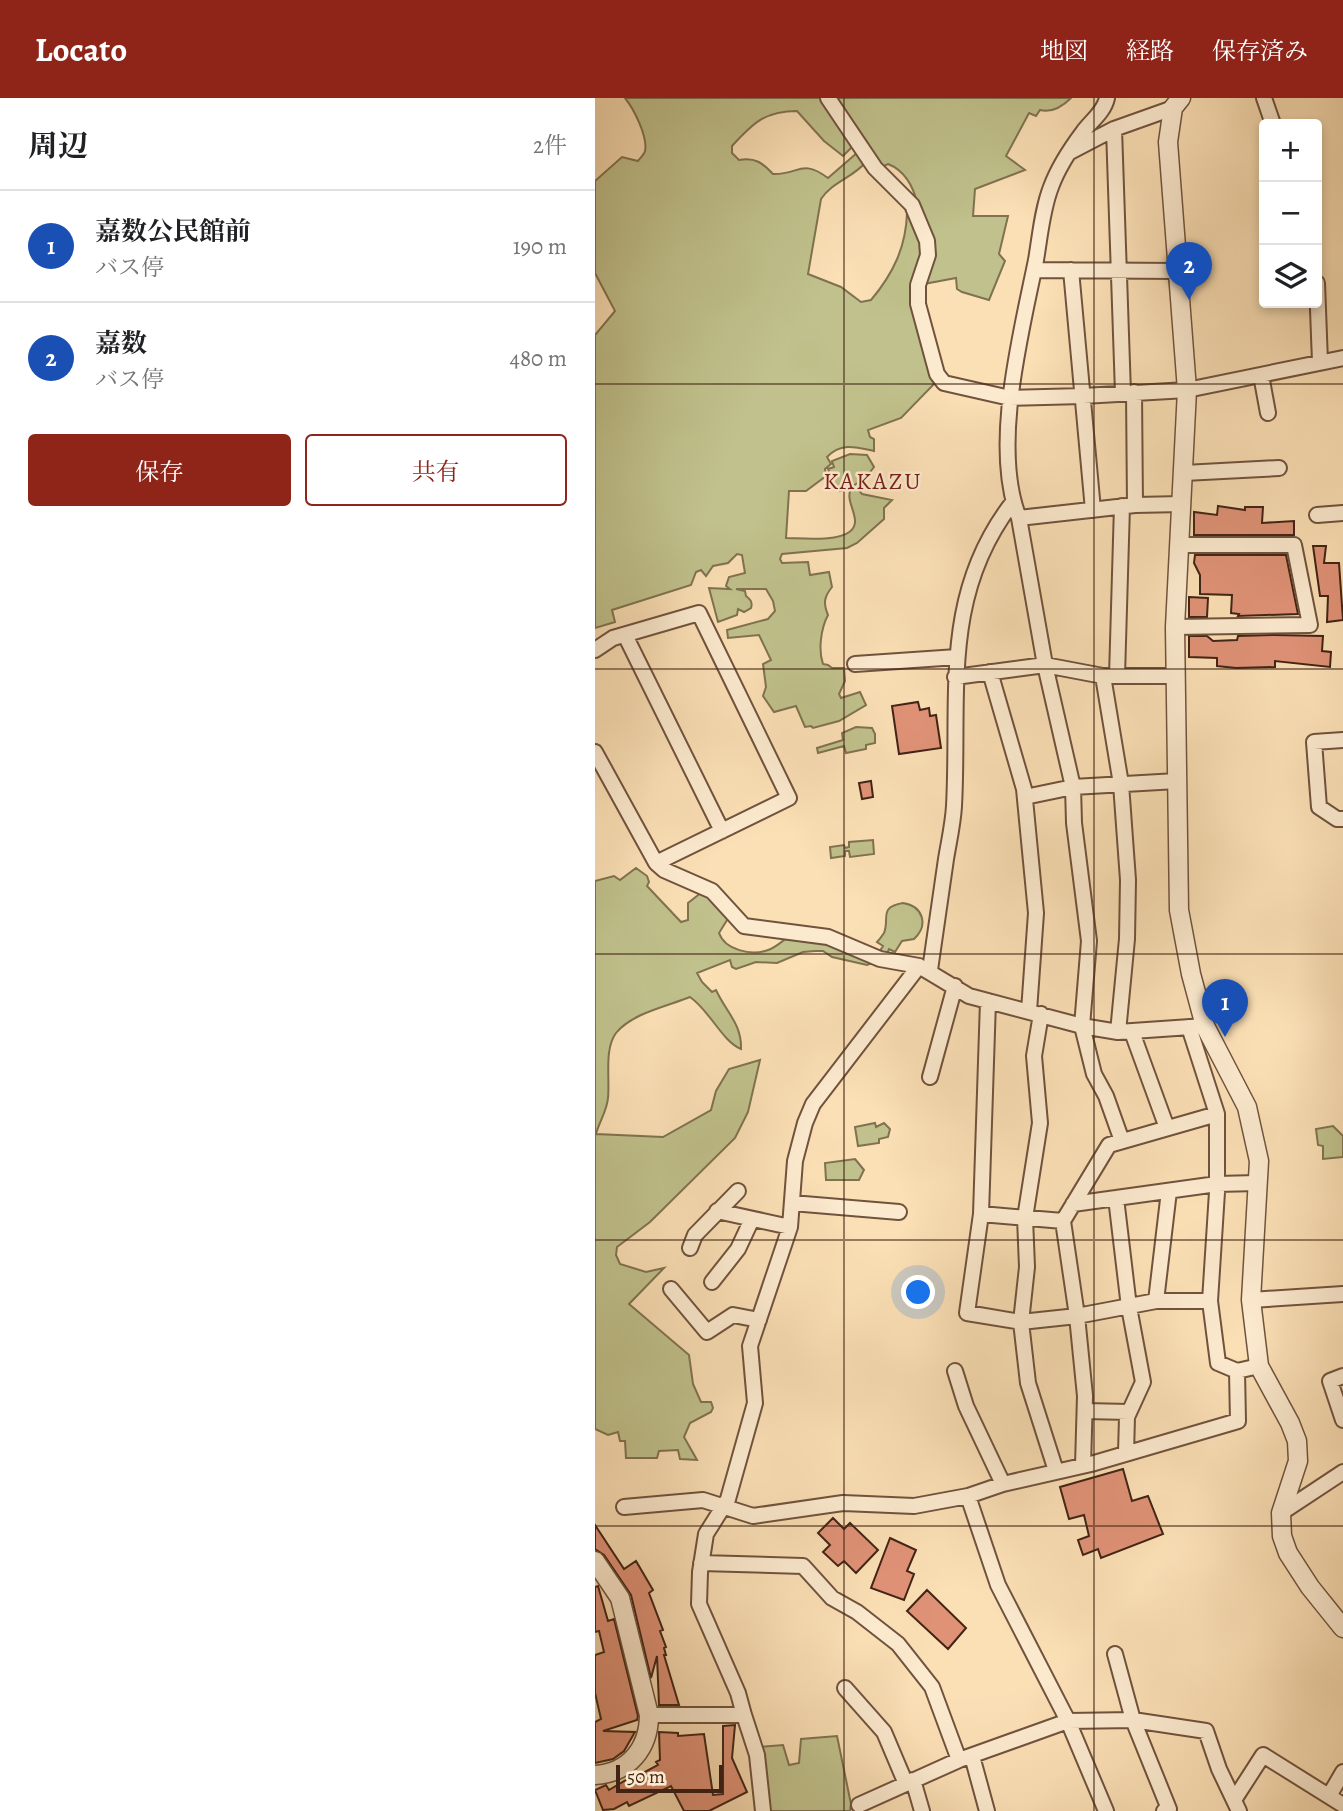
<!DOCTYPE html>
<html lang="ja">
<head>
<meta charset="utf-8">
<style>
  :root { --surface:#fff; --page:#f2f2f2; --text:#202124; --muted:#757577; --line:#e0e0e0; --accent:#8f2418 }
  body { margin:0; font-family:Alegreya,"Noto Serif JP",serif; background:var(--page); color:var(--text) }
  .controls { position:absolute; right:21px; top:21px; display:grid; overflow:hidden; border-radius:7px; box-shadow:0 4px 10px #0003 }
  .controls button { width:63px; height:63px; display:grid; place-items:center; padding:0; border:0; border-bottom:2px solid var(--line); background:var(--surface); color:var(--text); font:35px sans-serif }
  .scale { position:absolute; left:21px; bottom:18px; width:107px; box-sizing:border-box; padding-left:7px; border:4px solid #412415; border-top:0; font-size:19px; line-height:24px; white-space:nowrap; color:#412415; -webkit-text-stroke:5px #fceacf; paint-order:stroke }
  .you { position:absolute; left:324px; top:1195px; width:24px; height:24px; margin:-18px; border:5px solid #fff; border-radius:50%; background:#1a73e8; box-shadow:0 0 0 10px #1a73e833 }
  .badge { display:grid; place-items:center; width:46px; height:46px; border-radius:50%; background:var(--accent); color:#fff; font-size:23px; font-weight:700 }
  .pin { position:absolute; translate:-50% -58px; filter:drop-shadow(0 2px 4px #0008) }
  .pin::after { content:''; position:absolute; top:37px; width:24px; height:21px; background:inherit; clip-path:polygon(0 0,100% 0,50% 100%) }
  .list { margin:0; padding:0; list-style:none }
  h2 { display:flex; justify-content:space-between; align-items:center; height:91px; margin:0; padding:0 28px; font-size:30px }
  h2 small { font-size:23px; font-weight:400; color:var(--muted) }
  .list li { display:grid; grid-template-columns:46px 1fr auto; gap:21px; align-items:center; box-sizing:border-box; height:112px; padding:0 28px; border-top:2px solid var(--line) }
  .list b { display:block; font-size:26px; white-space:nowrap }
  .list p { margin:0; font-size:23px; white-space:nowrap; color:var(--muted) }
  .list em { font-size:23px; font-style:normal; color:var(--muted) }
  .actions { display:flex; gap:14px; padding:21px 28px }
  .actions a { flex:1; padding:16px 0; border:2px solid var(--accent); border-radius:7px; text-align:center; font-size:24px; color:var(--accent) }
  .actions .main { background:var(--accent); color:#fff }
  .icon { flex:none; width:38px; height:38px; fill:none; stroke:currentColor; stroke-width:2; stroke-linecap:round; stroke-linejoin:round }
  .map { position:relative; flex:none; width:748px; height:1713px; overflow:hidden }
  header { display:flex; align-items:center; gap:42px; box-sizing:border-box; height:98px; padding:0 35px; background:var(--accent); color:#fff }
  header strong { font-size:33px }
  nav { display:flex; gap:38px; margin-inline-start:auto; font-size:24px }
  main { display:flex }
  aside { flex:1; background:var(--surface) }
  .map>svg:first-child { display:block }
</style>
</head>
<body>
<header>
<strong>Locato</strong>
<nav><a>地図</a><a>経路</a><a>保存済み</a></nav>
</header>
<main>
<aside>
<h2>周辺<small>2件</small></h2>
<ul class="list">
<li><span class="badge" style="background:#1a4fb4">1</span><div><b>嘉数公民館前</b><p>バス停</p></div><em>190 m</em></li>
<li><span class="badge" style="background:#1a4fb4">2</span><div><b>嘉数</b><p>バス停</p></div><em>480 m</em></li>
</ul>
<div class="actions"><a class="main">保存</a><a>共有</a></div>
</aside>
<div class="map">
<svg width="748" height="1713" viewBox="0 0 748 1713">
  <rect width="100%" height="100%" fill="#fbdfb5"/>
  <filter id="stains"><feTurbulence type="fractalNoise" baseFrequency=".00286" numOctaves="4"/><feColorMatrix values="0 0 0 0 .2 0 0 0 0 .09 0 0 0 0 .02 0 0 0 .5 -.17"/></filter>
  <radialGradient id="worn" r=".72"><stop offset=".6" stop-color="#630" stop-opacity="0"/><stop offset="1" stop-color="#630" stop-opacity=".3"/></radialGradient>
  <path fill="#c0c18c" stroke="#807250" stroke-width="2" d="M30,0H228L259,47L248,58L229,43L202,13C170,13 158,25 137,48V55L144,62C160,59 168,65 178,76C204,77 206,60 233,80L263,54L270,65C257,80 237,84 226,101L213,176L246,189L266,204L276,202C298,176 311,149 312,115L323,108C319,90 311,73 293,66L287,69L238,0H476C468,8 457,15 445,12L441,18L434,15L411,58L430,72L380,91L378,118H413L404,156L410,163L394,202L367,194L362,191L361,180L329,186L317,194L340,285L306,320L273,332L275,339L279,341V353C261,349 246,344 232,359L236,366L230,371L231,378L211,393H194L191,440C207,440 262,447 260,422C259,410 251,402 256,389L245,393L238,385L233,371L239,369L237,363L255,356L272,357L279,369L272,378L257,389L262,390L267,396L297,402L289,410V421L262,445L252,450L187,456L185,461L187,465L213,464L215,477L234,474L237,489C229,499 228,505 233,517C226,530 223,552 228,566L233,567L237,570H249L250,583L244,596L246,600L265,594L271,607L244,623L218,630L216,628L210,629L201,608L179,614L168,598L171,589L168,566L176,562L164,537L133,540L132,532L173,521L180,513L178,503L171,491H141L150,493L151,498C155,501 158,504 156,510L149,514L143,511L142,517L123,524L114,490L135,491L131,488L134,479L150,475L147,457L142,456L133,465L118,468L111,478L106,472L101,474L96,487L17,512L20,524L0,530V237L20,213L0,175V83L27,59L43,63C45,60 49,57 50,53C53,39 39,11 30,0Z
    M261,629L277,630L280,636V645L271,647V651L251,655L249,648L223,655L222,650L248,642L247,635Z
    M278,742L279,756L255,759L254,753H250V758L236,760L235,749L249,747L250,750L254,749V744Z
    M41,770L52,778L54,784L52,788L86,824L93,822V805L107,794L134,819L124,835C130,852 156,858 173,852C180,850 186,844 192,840L230,846L280,864L272,867L237,859L228,853H220L208,854L182,865L161,864L141,871L137,869L135,862L102,875L107,884L117,894L121,892C131,914 147,926 146,951C127,943 115,913 95,899C73,908 37,915 21,935C9,951 15,981 13,1000C12,1013 4,1024 1,1036L68,1039L116,1012L121,993L134,971L165,962L153,1014L140,1040L55,1124L22,1149L21,1157L25,1166L51,1174L69,1170L34,1206L94,1257L98,1286L106,1304H116L118,1310L116,1314L95,1325L89,1339L102,1362L85,1361L83,1352L64,1353L62,1360H31L30,1343H25L23,1334L13,1337L0,1331V783L19,778L25,782Z
    M308,805C328,808 334,827 319,841L307,843L300,854L294,851L291,858L283,856L288,848L282,844C285,841 287,838 289,835C295,821 283,809 308,805Z
    M280,1025L281,1029L289,1025L295,1031L293,1039L284,1041V1045L263,1048L260,1029Z
    M738,1028L748,1038V1059L728,1061V1048L723,1047L721,1031Z
    M260,1061L269,1072L264,1082H231L230,1065Z
    M242,1638L256,1706L255,1713H173L165,1649L188,1647L194,1667L204,1665L206,1641Z"/>
  <path fill="#e09277" stroke="#412415" stroke-width="2" d="M623,408L650,412V409H668L667,425L699,423V437H599V414L622,417Z
    M718,448H731L729,465H744L748,522L732,524L733,498H725Z
    M600,457H691L703,516L643,518L644,516L636,515L637,497L605,496V477L599,465Z
    M594,499L613,500L612,519H594Z
    M679,537L728,538L727,553L736,554L735,569L680,563V569L641,570L622,568V560L594,559V538H612L618,543L642,542L643,538Z
    M323,604L325,612L334,610L335,618L341,617L346,650L304,656L297,608Z
    M276,683L278,699L267,701L264,685Z
    M528,1371L537,1403L553,1398L568,1436L506,1460L503,1451L488,1457L483,1442L494,1438L489,1417L474,1421L465,1389Z
    M238,1420L249,1431L255,1425L283,1452L261,1475L249,1463L243,1468L228,1454L235,1447L223,1435Z
    M0,1427L29,1471L41,1463L58,1492L54,1495L68,1532L65,1533L71,1549L69,1550L71,1557H69L84,1607H64L62,1558L56,1580L36,1497L9,1457L0,1451Z
    M295,1440L321,1452L312,1473L319,1476L309,1502L276,1490Z
    M3,1488L13,1523L19,1521L43,1618L42,1622L8,1633L40,1634L29,1653L18,1661L0,1665V1624L6,1621L0,1595V1557L9,1554L4,1533L0,1534V1489Z
    M332,1492L371,1530L353,1551L312,1513Z
    M140,1627L137,1660L152,1694L114,1713H89L76,1688L34,1708L32,1704L19,1711L8,1712L0,1692L11,1687L14,1692L36,1679L37,1681L63,1667L61,1664L65,1662L64,1634L83,1635V1638L109,1636L118,1697L128,1696V1628Z"/>
  <g fill="none" stroke-linecap="round" stroke-linejoin="round">
    <defs>
      <path id="minor" d="M233,0L280,70L317,107L332,143L333,157L323,187V206L342,276L349,285L415,300L488,298L592,292L748,260
        M512,0C509,14 496,23 488,34C476,50 463,70 456,89C447,112 445,139 441,162C426,236 396,349 424,420L450,567L478,689L479,725L494,843L487,928L499,976L511,998L527,1043
        M669,0L678,26
        M519,31L528,295
        M475,54L519,31L578,10
        M439,172L583,173
        M476,172L498,412
        M722,185L725,264
        M666,277L673,315
        M539,294L540,407
        M589,375L684,370
        M722,417L748,415
        M424,420L540,407L587,406
        M580,529L715,527L699,447H584
        M30,537L127,733
        M0,552L18,540L104,515L194,700L61,765L0,654
        M260,566L362,559
        M395,574L429,691L441,815L434,913
        M508,578L526,686L533,782L532,841L523,934
        M522,578L527,408
        M360,579L450,567L508,578H580
        M748,642L719,644L724,709L742,721H748
        M430,699L478,689L582,683
        M61,765L69,772L117,793L149,828L233,839L285,861L324,868L374,898L487,928L523,934L610,928
        M335,872C340,835 346,798 351,761C354,743 358,726 359,708C365,598 345,498 418,404
        M393,903L386,1116L372,1215L426,1224L482,1218L561,1203H615L623,1265L642,1273L664,1268
        M446,916L439,958L445,1025L430,1120L432,1169L426,1224L433,1285L461,1373
        M537,934L572,1030
        M335,979L360,888
        M521,1100L534,1209L548,1284L532,1319L531,1355
        M197,1105L304,1114
        M478,1106L622,1086L662,1085
        M122,1113L195,1129
        M386,1116L468,1123L514,1047L622,1016L594,929
        M468,1123L482,1218L490,1298L488,1367
        M95,1150L100,1137L143,1093
        M117,1184L143,1151L157,1121
        M76,1191L112,1234L138,1217L164,1222
        M656,1202L748,1196
        M561,1203L574,1093
        M615,1203L622,1094V1016
        M360,1273L371,1308L408,1386
        M748,1278L735,1283L748,1322
        M490,1313L534,1314
        M373,1398L403,1487L473,1623L538,1622L611,1633L624,1671L644,1713
        M29,1409L108,1402L158,1418L248,1405L319,1408L373,1398L408,1386L496,1366L643,1323L642,1273
        M686,1415L748,1374
        M106,1465L208,1468L237,1500L262,1514L303,1546L337,1589L364,1662
        M520,1556L538,1622L574,1711L569,1713
        M250,1590L289,1634L311,1686
        M54,1617H149
        M377,1658L392,1713
        M318,1682L327,1713
        M734,1698L748,1674
        M639,1702L668,1657L748,1707
        M264,1707L364,1662L473,1623L511,1713
        M168,1713L162,1657L149,1617L143,1595L104,1506L105,1474L111,1436L133,1401L160,1305L155,1248L195,1129L200,1063L210,1025L218,1006L324,868"/>
      <path id="tertiary" d="M586,0L578,10L573,44L592,292L580,529L584,812L596,876L610,928L652,1009L664,1063L656,1202L664,1268L695,1325L702,1343L703,1363L686,1415L687,1438L693,1455L715,1489L748,1530
        M0,1463L25,1500L54,1617C54,1650 34,1675 0,1677"/>
    </defs>
    <use href="#minor" stroke="#70533d" stroke-width="18"/>
    <use href="#tertiary" stroke="#70533d" stroke-width="21"/>
    <use href="#minor" stroke="#fceacf" stroke-width="14"/>
    <use href="#tertiary" stroke="#fceacf" stroke-width="18"/>
  </g>
  <path fill="none" stroke="#412415" stroke-width="2" stroke-opacity="0.55" d="M249,0V1713M499,0V1713M0,286H748M0,571H748M0,856H748M0,1142H748M0,1428H748"/>
  <g text-anchor="middle" dominant-baseline="central" stroke-width="5" stroke-linejoin="round" paint-order="stroke">
    <g font-size="24" letter-spacing="2" fill="#7a1f14" stroke="#fceacf">
      <text x="278" y="383">KAKAZU</text>
    </g>
  </g>
  <rect width="100%" height="100%" filter="url(#stains)"/>
  <rect width="100%" height="100%" fill="url(#worn)"/>
</svg>
<div class="controls">
<button>+</button>
<button>−</button>
<button><svg class="icon" aria-label="layers" viewBox="0 0 24 24"><path d="M12 4l9 5-9 5-9-5zM3 14l9 5 9-5"/></svg></button>
</div>
<div class="scale">50 m</div>
<div class="you"></div>
<div class="pin badge" style="left:630px;top:939px;background:#1a4fb4">1</div>
<div class="pin badge" style="left:594px;top:202px;background:#1a4fb4">2</div>
</div>
</main>
</body>
</html>
